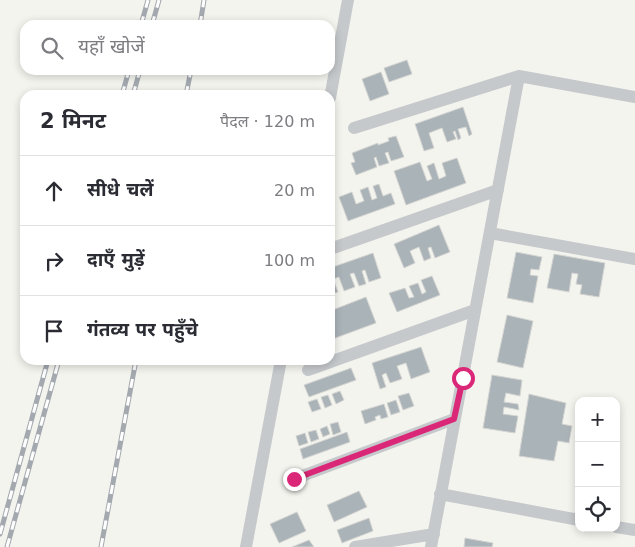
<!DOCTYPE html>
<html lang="hi">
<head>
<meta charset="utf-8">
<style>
  :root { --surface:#fff; --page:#f7f7f7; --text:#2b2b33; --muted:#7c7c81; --line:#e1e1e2 }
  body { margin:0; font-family:"DejaVu Sans","Noto Sans Devanagari",sans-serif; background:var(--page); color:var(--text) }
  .controls { position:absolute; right:15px; bottom:15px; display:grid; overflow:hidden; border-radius:10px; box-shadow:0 2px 8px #0003 }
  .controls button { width:45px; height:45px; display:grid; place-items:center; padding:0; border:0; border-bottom:1px solid var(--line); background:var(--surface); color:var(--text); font:25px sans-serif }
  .stop { position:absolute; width:15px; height:15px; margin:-11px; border:4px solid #db2777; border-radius:50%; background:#fff }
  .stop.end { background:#db2777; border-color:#fff; box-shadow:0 1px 5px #0008 }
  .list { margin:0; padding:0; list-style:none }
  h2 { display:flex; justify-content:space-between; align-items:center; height:65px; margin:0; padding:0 20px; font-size:21px }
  h2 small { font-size:16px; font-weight:400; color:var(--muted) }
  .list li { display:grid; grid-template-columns:32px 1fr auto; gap:15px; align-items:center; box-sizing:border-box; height:70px; padding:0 20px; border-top:1px solid var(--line) }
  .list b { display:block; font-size:19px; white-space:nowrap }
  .list em { font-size:16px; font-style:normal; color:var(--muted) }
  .icon { flex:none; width:28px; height:28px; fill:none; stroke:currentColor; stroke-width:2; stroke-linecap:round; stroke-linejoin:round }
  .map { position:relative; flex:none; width:635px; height:547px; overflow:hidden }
  .search { position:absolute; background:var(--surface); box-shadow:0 2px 8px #0003; left:20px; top:20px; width:315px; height:55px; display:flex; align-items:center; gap:12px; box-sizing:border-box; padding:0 18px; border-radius:15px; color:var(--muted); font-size:19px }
  .panel { position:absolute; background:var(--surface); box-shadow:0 2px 8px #0003; left:20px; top:90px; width:315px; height:275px; border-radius:15px }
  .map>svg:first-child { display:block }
</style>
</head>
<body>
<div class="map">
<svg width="635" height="547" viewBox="0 0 635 547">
  <rect width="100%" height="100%" fill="#f4f4ef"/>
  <path fill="#aab3b8" stroke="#d5d5d2" d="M407,60L412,74L389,82L384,68Z
    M381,72L389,94L370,101L362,79Z
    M463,107L472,134L469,136L466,127L458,129L461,138L458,140L455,131L453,132L456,139L447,142L442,128L429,133L434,148L424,151L415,124Z
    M396,136L404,157L391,161L388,152L385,153L389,163L379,166L376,157L374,158L377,167L356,175L351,163L355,162L352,153L378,143V145L389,141L388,138Z
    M457,158L466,183L406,205L394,171L420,162L427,181L432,179L427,166L434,163L439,179L446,176L442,163Z
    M379,184L383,196L391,193L395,204L348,221L339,197L352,192L356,204L364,201L360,190L368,187L372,200L377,198L373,186Z
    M439,225L450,252L435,258L431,247L428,248L431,258L424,261L419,247L410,251L415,263L404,268L394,244Z
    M516,252L542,257L539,270L531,269L530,275L538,276L533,303L507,298Z
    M373,253L381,278L369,282L365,270L362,271L366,284L359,286L354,273L350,274L355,287L344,291L339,277L333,279L338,292L335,293L330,277V268Z
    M554,254L605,263L599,297L580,294L582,285L576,284L578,274L572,273L569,292L547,288Z
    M432,276L440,295L397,312L389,293L405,288L409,298L414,297L409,286L418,283L422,294L426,292L421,280Z
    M366,297L376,323L330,340V311Z
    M507,315L533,321L523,368L497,362Z
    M421,347L430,372L411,379L406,363L397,366L402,379L390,383L386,373L382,375L386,387L380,389L372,363Z
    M351,368L356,380L309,397L304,385Z
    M492,375L522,380L520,396L506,393L504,402L518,404L519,410L504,407L503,414L518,416L515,433L483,428Z
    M340,391L344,400L336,404L332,394Z
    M409,393L414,406L403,410L398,396Z
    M529,394L566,403L562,424L572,426L569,443L558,441L554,461L519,456Z
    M328,395L332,405L325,408L321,397Z
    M317,399L321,409L312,412L308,402Z
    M396,400L400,412L391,415L387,403Z
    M384,404L388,417L381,419L380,415L375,417L376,420L365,424L361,411Z
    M338,422L341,432L333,435L330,424Z
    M327,426L330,434L323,437L320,429Z
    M316,430L319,439L311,442L308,432Z
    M347,432L350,442L303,459L300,449Z
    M305,433L308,443L299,446L296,436Z
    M359,491L367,507L334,522L327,505Z
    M297,512L306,531L279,543L270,524Z
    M369,518L373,531L342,543L337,530Z
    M465,538L493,543L492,547H464Z
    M309,540L314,547H292Z"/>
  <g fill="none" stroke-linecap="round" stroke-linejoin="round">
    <path stroke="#c6c9cc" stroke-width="12" d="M330,98L348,0
      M354,128L519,76L635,97
      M490,233L635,259
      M333,248L498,190
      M308,370L475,310
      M294,479L454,419
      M440,494L579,520
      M616,527L635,530
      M246,547L281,360
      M355,547L434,534
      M431,547L519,76"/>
    <defs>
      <path id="rail" d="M141,25L148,0
        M152,25L159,0
        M200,25L204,0
        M122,95L129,70
        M133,95L140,70
        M186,95L191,70
        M0,534L48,360
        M7,547L59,360
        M101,547L136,360"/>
    </defs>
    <use href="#rail" stroke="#a3a9af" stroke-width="5"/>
    <use href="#rail" stroke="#fff" stroke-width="3" stroke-dasharray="9" stroke-linecap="butt"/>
  </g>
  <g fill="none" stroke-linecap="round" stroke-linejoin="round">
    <path stroke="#db2777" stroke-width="6" d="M294,479L454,419L463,378"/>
  </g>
</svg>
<div class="controls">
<button>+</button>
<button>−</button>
<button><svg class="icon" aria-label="locate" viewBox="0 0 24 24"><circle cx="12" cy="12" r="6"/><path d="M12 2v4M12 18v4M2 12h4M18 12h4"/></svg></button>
</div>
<div class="stop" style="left:463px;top:378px"></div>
<div class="stop end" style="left:294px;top:479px"></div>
<div class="search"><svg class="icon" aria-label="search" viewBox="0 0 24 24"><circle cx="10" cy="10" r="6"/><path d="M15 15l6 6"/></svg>यहाँ खोजें</div>
<section class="panel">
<h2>2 मिनट<small>पैदल · 120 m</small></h2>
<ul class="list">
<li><svg class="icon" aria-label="ahead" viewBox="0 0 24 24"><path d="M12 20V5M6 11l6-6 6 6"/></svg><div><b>सीधे चलें</b></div><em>20 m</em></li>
<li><svg class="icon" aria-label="right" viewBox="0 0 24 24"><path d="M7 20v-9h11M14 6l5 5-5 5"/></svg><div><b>दाएँ मुड़ें</b></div><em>100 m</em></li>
<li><svg class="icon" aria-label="arrive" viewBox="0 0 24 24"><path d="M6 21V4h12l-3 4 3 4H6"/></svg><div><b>गंतव्य पर पहुँचे</b></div></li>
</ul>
</section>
</div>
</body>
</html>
